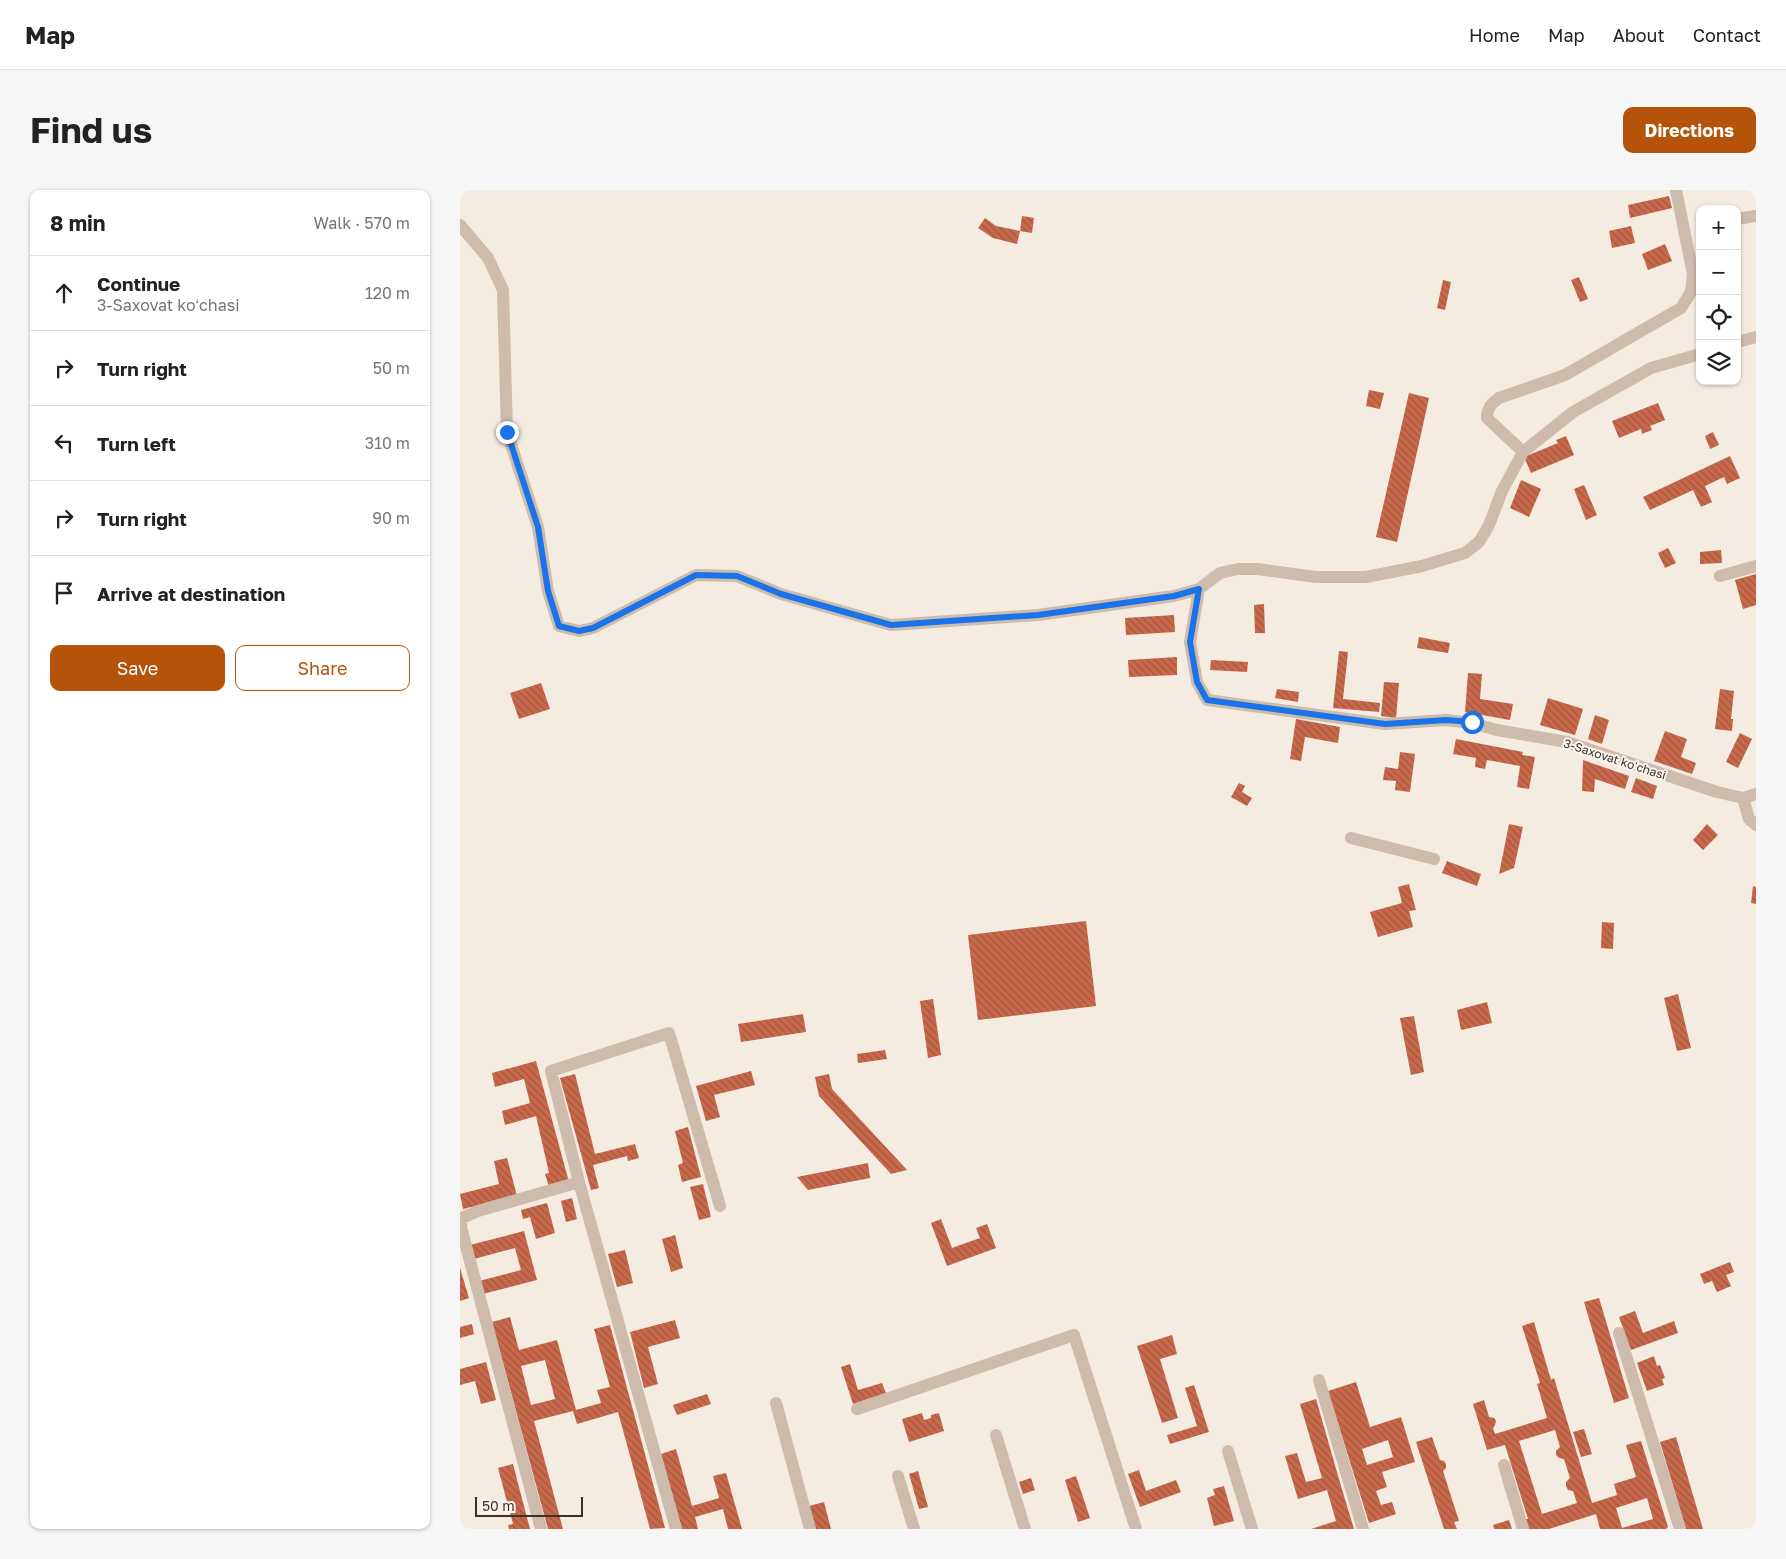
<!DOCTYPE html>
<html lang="en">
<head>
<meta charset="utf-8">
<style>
  :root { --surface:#fff; --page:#f6f6f6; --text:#222; --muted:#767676; --line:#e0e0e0; --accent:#b45309 }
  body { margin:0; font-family:"Golos Text",sans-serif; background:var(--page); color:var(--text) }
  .controls { position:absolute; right:15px; top:15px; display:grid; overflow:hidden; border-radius:10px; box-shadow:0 1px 4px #0004 }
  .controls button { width:45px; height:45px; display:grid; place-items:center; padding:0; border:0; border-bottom:1px solid var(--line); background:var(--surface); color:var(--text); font:25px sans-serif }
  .scale { position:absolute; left:15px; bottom:12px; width:108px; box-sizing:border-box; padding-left:5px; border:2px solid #3b302b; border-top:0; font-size:14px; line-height:18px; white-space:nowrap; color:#3b302b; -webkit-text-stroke:4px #fbf5ee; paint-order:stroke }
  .stop { position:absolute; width:15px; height:15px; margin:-11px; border:4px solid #1a73e8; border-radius:50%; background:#fff }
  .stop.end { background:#1a73e8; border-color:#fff; box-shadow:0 1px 5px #0008 }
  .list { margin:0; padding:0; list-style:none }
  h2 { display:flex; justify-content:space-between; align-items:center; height:65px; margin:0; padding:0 20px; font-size:21px }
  h2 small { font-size:16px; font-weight:400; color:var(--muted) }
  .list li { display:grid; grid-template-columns:32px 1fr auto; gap:15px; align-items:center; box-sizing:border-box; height:75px; padding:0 20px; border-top:1px solid var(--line) }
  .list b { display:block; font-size:19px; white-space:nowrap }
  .list p { margin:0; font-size:16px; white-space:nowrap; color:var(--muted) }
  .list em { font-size:16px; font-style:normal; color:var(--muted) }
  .actions { display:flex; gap:10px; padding:15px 20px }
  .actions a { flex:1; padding:11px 0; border:1px solid var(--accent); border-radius:10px; text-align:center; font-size:18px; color:var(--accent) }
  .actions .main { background:var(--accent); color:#fff }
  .icon { flex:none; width:28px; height:28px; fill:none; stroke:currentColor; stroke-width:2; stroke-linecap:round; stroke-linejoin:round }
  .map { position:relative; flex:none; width:1296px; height:1339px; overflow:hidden; border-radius:10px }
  header { display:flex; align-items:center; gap:30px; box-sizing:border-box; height:70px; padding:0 25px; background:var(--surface); border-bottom:1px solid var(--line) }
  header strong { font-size:24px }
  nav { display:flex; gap:28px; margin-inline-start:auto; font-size:18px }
  .intro { display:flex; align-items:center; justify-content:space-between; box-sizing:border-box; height:120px; padding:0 30px }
  h1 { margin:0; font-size:35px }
  .button { padding:12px 22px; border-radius:10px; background:var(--accent); color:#fff; font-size:18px; font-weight:700 }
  main { display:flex; gap:30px; padding:0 30px }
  aside { flex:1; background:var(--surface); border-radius:10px; box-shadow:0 1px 4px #0004 }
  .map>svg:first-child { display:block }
</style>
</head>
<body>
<header>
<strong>Map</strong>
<nav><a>Home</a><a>Map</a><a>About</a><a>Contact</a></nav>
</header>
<div class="intro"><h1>Find us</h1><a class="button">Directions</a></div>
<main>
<aside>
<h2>8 min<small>Walk · 570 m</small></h2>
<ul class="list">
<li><svg class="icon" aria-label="ahead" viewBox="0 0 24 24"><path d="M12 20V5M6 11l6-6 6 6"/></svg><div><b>Continue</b><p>3-Saxovat koʻchasi</p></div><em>120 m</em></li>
<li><svg class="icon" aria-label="right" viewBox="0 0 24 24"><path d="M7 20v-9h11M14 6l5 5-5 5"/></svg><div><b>Turn right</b></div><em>50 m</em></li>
<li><svg class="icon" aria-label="left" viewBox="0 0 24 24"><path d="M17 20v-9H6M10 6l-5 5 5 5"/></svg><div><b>Turn left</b></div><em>310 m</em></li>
<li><svg class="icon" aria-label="right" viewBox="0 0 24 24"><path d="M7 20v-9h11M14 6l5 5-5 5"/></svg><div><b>Turn right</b></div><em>90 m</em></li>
<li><svg class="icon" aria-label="arrive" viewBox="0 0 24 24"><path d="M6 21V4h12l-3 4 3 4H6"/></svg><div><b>Arrive at destination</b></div></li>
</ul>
<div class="actions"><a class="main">Save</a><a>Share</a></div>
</aside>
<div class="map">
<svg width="1296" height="1339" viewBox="0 0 1296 1339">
  <defs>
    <pattern id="building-back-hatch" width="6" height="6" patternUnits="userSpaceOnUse" patternTransform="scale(1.25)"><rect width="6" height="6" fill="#c8694b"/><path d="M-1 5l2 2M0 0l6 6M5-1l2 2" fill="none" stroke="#a4573f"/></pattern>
  </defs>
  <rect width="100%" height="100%" fill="#f4ebe1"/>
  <path fill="url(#building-back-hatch)" fill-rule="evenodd" d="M1209,6L1212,18L1170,28L1168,15Z
    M562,26L574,28L572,43L560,41Z
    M525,28L536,36L560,41L557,54L533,48L518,38Z
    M1171,36L1175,53L1152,58L1149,41Z
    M1205,54L1212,71L1188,80L1182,64Z
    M1119,87L1128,109L1120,112L1111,90Z
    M983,90L991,92L985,120L977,118Z
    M909,200L924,203L920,219L906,216Z
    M949,203L969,208L937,352L916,347Z
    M1198,213L1205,230L1190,236L1192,240L1182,244L1181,239L1159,248L1152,231Z
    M1253,242L1259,255L1250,259L1245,246Z
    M1106,246L1114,265L1071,283L1064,267L1098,253L1096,250Z
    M1270,266L1280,288L1267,294L1264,287L1245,296L1252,312L1241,317L1233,300L1190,320L1183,307Z
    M1061,290L1081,299L1069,327L1050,318Z
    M1124,295L1137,325L1126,330L1114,299Z
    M1208,358L1216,373L1205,378L1198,363Z
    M1261,360L1262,373L1240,374V362Z
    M1296,384V415L1283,419L1275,390Z
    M804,414L805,443H795L794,415Z
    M714,425L715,442L666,445L665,428Z
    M959,447L990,453L988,463L957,458Z
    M879,461L888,462L883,509L920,513L919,522L873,518Z
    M717,467V485L669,487L668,470Z
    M751,470L788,472L787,482L750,480Z
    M1008,483L1022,484L1020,509L1053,514L1050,530L1005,522Z
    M924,492L939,493L936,528L921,526Z
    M81,493L90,519L59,529L50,503Z
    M817,499L839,502L838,512L815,508Z
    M1260,499L1274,501L1271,529H1273L1272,541L1255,539Z
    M1088,508L1123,519L1115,545L1080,535Z
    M1135,525L1149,530L1142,554L1128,549Z
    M836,529L880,537L878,553L845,547L841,571L830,569Z
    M1205,541L1227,549L1221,567L1236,573L1232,584L1194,571Z
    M1280,543L1292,549L1278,578L1266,572Z
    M996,549L1063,562L1062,565L1075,567L1069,599L1057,597L1060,576L1027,570L1025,579L1015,577L1016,568L993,564Z
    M940,562L955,564L950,602L935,600L936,591L923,590L925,577L938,579Z
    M1123,570L1169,586L1165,599L1135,589L1134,602L1122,601Z
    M1176,588L1197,596L1193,609L1171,602Z
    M779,593L785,596L782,602L792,608L787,616L771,607Z
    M1049,634L1063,637L1054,678L1039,684Z
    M1247,634L1258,645L1243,660L1233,650Z
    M987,671L1021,684L1017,696L982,683Z
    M949,694L956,720L949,721L953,737L918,747L910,722L942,713L938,697Z
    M1293,696L1296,697V714L1291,713Z
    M626,731L636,816L518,830L508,745Z
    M1142,732L1154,733L1153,759L1141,758Z
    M1218,804L1231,858L1217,861L1204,808Z
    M473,809L481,865L468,868L460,811Z
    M1027,812L1032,833L1001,840L997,820Z
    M343,824L346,842L281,852L278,834Z
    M954,826L964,882L951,885L940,828Z
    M425,860L427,869L398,873L397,864Z
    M76,871L109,992L89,997L85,984L89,983L76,926L45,935L42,921L70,913L64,889L35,897L32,883Z
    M291,881L295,895L254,905L260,927L246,931L236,896Z
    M115,884L135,964L175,954L179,968L168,971L167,966L133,975L139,998L131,1000L100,888Z
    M369,884L372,899L447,980L431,984L359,906L355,887Z
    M228,937L241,987L222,992L218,975L223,973L215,941Z
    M47,968L57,1006L3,1019L0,1004L39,994L34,971Z
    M408,973L410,988L348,1000L337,987Z
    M243,994L251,1027L239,1030L230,997Z
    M112,1008L117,1029L106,1032L101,1011Z
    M87,1013L95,1043L76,1049L70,1027L63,1029L61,1020Z
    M481,1029L492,1058L520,1048L516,1038L527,1034L536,1058L487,1076L471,1033Z
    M64,1041L77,1090L23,1104L19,1091L61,1080L55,1058L14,1069L10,1055Z
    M215,1045L223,1078L211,1082L202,1049Z
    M165,1060L173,1093L157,1097L148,1064Z
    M1270,1072L1274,1082L1266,1085L1271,1096L1257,1102L1252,1091L1244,1094L1240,1084Z
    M0,1078L9,1108L0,1111Z
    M1139,1108L1169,1208L1154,1213L1124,1112Z
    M1175,1121L1183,1143L1214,1131L1218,1143L1171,1160L1159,1127Z
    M50,1127L59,1160L97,1150L116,1220L141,1213L137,1200L150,1197L134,1139L150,1135L205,1338L190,1339L158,1222L117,1234L113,1221L74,1231L103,1339H88L32,1132ZM85,1170L95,1209L71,1215L61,1176Z
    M215,1130L220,1148L188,1157L198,1194L184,1198L170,1142Z
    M1074,1132L1091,1190L1094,1188L1132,1313L1157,1305L1154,1294L1176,1287L1166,1255L1181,1251L1208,1337L1206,1339H1140L1136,1324L1089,1339H1069L1066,1329H1068L1045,1255L1027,1260L1013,1214L1024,1210L1029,1227L1034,1228L1036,1231L1035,1235L1033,1238L1035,1244L1087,1228L1077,1194L1080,1193L1062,1136ZM1095,1240L1100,1257L1096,1261V1265L1099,1268L1104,1269L1110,1288L1106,1292V1296L1108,1300L1113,1301L1117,1313L1082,1324L1059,1251ZM1187,1308L1193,1329L1162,1338L1156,1318Z
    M12,1134L14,1144L0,1148V1137Z
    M712,1145L717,1164L700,1169L718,1228L702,1233L677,1156Z
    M1194,1166L1197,1176L1200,1175L1205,1188L1202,1189L1204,1195L1187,1201L1177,1173Z
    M26,1172L36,1210L21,1214L15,1191L0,1195V1179Z
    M390,1174L398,1200L422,1193L426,1203L393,1214L381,1177Z
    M896,1192L910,1237L941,1227L955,1272L922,1282L927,1297L916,1301L921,1315L932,1312L936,1324L909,1333L868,1201ZM928,1250L933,1267L907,1275L902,1259Z
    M734,1195L749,1242L710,1254L707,1245L737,1236L725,1198Z
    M247,1204L251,1214L217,1225L213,1215Z
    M856,1209L881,1296L894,1339H851L876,1331L867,1300L838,1309L825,1266L837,1263L846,1292L862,1288L840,1214Z
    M462,1223L464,1230L471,1228V1225L479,1223L484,1241L449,1252L442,1229Z
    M1124,1239L1132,1264L1121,1267L1113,1242Z
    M972,1247L980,1270L984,1271L986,1274V1278L983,1281L999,1331L994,1332L997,1339H984L956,1252Z
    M1216,1247L1243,1339H1226L1200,1252Z
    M216,1259L232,1316L259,1308L253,1286L266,1283L282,1339H268L263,1319L235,1327L238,1339H222L201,1264Z
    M53,1274L70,1339H49L48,1335L53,1334L38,1278Z
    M679,1280L686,1301L716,1290L721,1302L680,1317L668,1284Z
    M458,1281L468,1317L459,1319L449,1284Z
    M616,1286L630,1328L618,1332L605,1290Z
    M571,1288L575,1300L563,1304L559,1292Z
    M764,1296L774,1331L754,1336L747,1308L755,1305L753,1299Z
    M364,1312L371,1339H355L349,1316Z
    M1049,1330L1052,1339H1034L1033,1335Z"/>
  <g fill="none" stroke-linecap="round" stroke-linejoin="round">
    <path stroke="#cdbbac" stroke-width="12" d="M1277,29L1296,26
      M0,35L28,68L43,100L47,242L78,337L88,401L99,436L119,441L133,438L236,385L277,386L321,404L431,435L578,425L714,406L739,399L760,383L778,379H797L856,387H906L962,376L1005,363L1019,352L1029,335L1042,301L1063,262L1113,222L1191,178L1240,164
      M1277,152L1296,147
      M1063,262L1027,228C1027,218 1031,214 1039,208L1105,185L1221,118L1231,102L1233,84L1216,0
      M1260,386L1296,376
      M739,399L730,452L737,492L747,510L925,534L986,530L1012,533L1037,540L1107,552L1257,602L1283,608L1296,604
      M1283,608L1289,629L1296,635
      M891,648L974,669
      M1159,1143L1220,1339
      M859,1190L903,1339
      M316,1213L350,1339
      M397,1219L614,1145L676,1339
      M536,1245L565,1339
      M768,1261L792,1339
      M1044,1275L1063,1339
      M438,1286L454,1339
      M81,1339L1,1037L2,1028L18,1021L119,992
      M216,1339L119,992L91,881L209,843L260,1016"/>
  </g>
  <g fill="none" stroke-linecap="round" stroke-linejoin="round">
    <path stroke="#1a73e8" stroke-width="6" d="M47,242L78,337L88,401L99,436L119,441L133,438L236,385L277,386L321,404L431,435L578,425L714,406L739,399L730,452L737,492L747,510L925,534L986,530L1012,532"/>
  </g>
  <g text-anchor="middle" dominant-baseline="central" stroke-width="4" stroke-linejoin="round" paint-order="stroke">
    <g font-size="12" fill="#3b302b" stroke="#fbf5ee">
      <text transform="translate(1155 569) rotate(18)">3-Saxovat koʻchasi</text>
    </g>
  </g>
</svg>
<div class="controls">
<button>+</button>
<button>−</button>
<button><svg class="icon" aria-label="locate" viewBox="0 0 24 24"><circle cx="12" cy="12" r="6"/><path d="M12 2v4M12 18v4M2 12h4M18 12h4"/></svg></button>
<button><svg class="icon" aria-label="layers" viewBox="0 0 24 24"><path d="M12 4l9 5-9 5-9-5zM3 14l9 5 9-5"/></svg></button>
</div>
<div class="scale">50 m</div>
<div class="stop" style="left:1012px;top:532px"></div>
<div class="stop end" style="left:47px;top:242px"></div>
</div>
</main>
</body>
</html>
